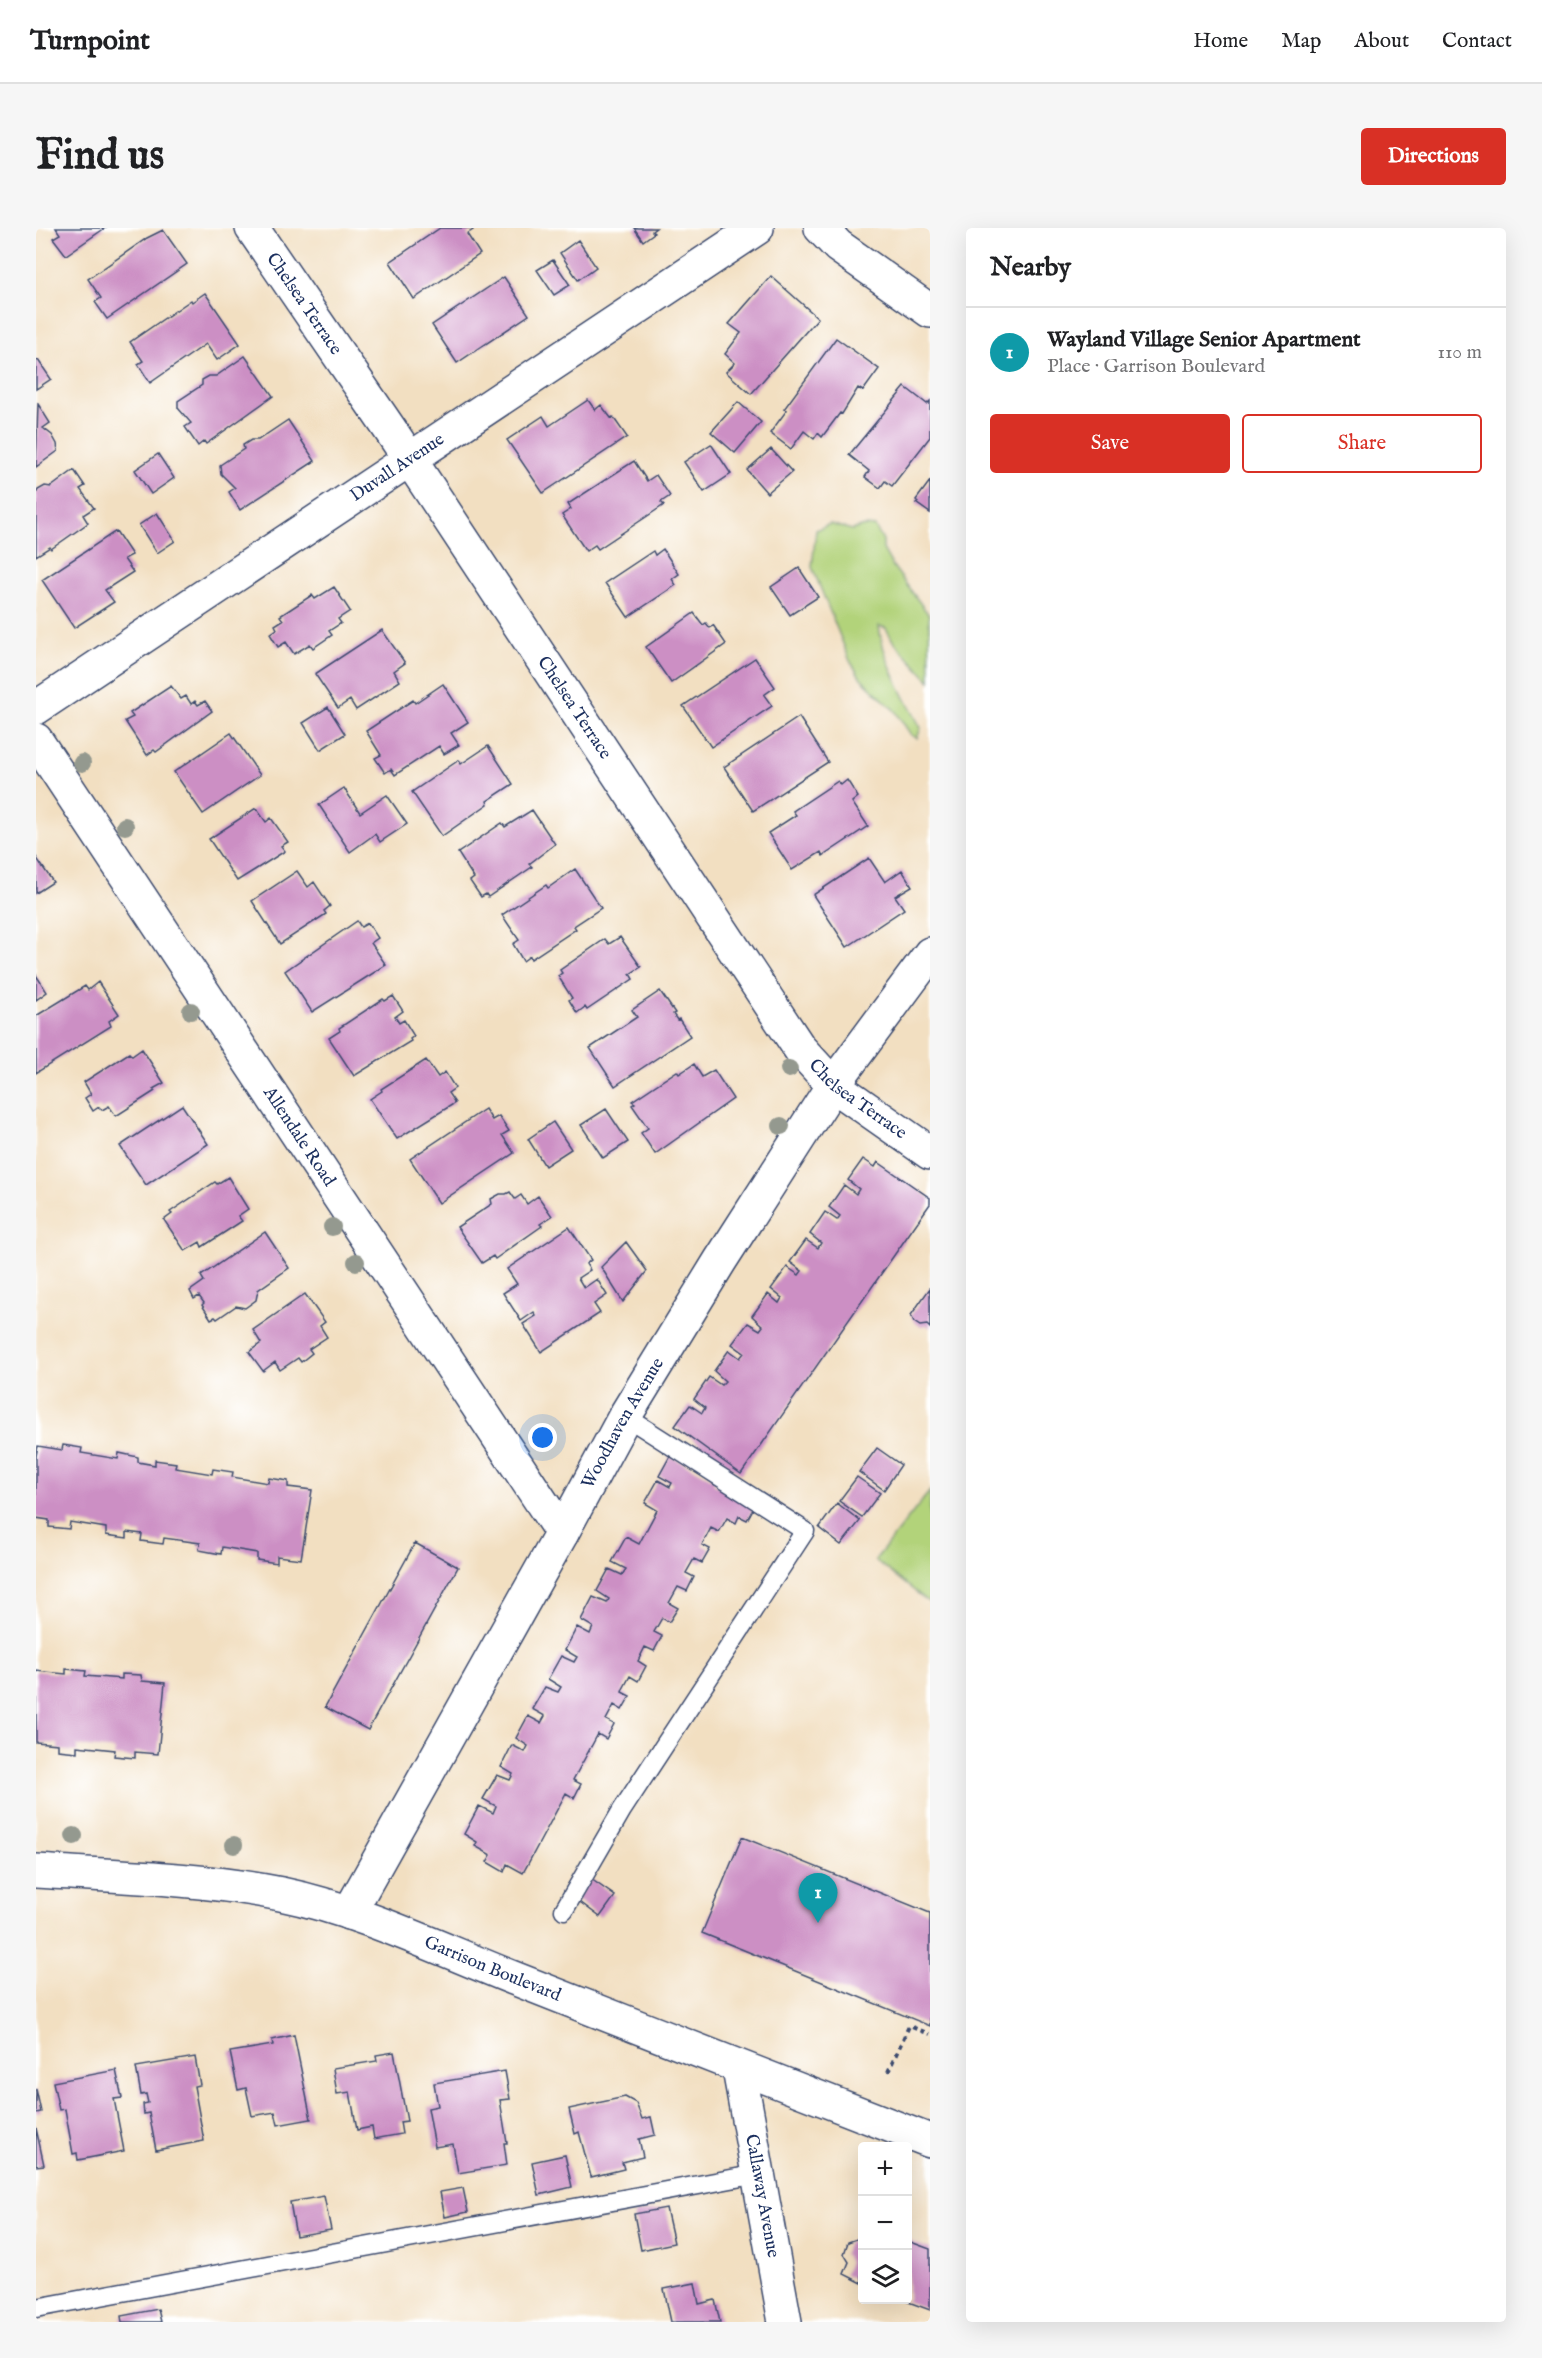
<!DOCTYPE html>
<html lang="en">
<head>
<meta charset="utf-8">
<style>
  :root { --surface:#fff; --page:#f6f6f6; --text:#202124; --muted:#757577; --line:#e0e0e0; --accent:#d93025 }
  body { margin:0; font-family:"IM FELL English",serif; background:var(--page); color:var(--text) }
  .controls { position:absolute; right:18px; bottom:18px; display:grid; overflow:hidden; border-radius:6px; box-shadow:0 6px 24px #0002 }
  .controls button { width:54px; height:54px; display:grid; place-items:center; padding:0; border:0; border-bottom:2px solid var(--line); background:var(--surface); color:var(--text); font:30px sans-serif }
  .you { position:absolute; left:507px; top:1210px; width:21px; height:21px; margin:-15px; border:4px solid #fff; border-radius:50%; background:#1a73e8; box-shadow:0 0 0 9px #1a73e833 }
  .badge { display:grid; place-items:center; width:39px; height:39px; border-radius:50%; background:var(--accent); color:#fff; font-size:20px; font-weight:700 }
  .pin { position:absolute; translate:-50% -50px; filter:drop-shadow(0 2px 3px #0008) }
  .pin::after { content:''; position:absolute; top:32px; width:21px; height:18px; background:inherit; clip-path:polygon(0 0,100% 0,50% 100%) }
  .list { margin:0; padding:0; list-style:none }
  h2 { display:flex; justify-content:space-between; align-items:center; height:78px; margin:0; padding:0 24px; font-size:26px }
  h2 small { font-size:20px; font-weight:400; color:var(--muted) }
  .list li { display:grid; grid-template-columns:39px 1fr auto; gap:18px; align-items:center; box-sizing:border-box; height:90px; padding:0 24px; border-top:2px solid var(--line) }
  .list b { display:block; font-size:22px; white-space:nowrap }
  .list p { margin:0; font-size:20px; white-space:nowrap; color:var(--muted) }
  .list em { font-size:20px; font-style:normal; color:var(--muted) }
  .actions { display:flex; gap:12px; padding:18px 24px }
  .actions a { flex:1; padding:14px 0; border:2px solid var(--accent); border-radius:6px; text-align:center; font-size:21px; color:var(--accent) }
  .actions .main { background:var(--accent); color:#fff }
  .icon { flex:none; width:33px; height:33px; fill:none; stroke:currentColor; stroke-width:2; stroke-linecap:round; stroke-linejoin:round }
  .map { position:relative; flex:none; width:894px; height:2094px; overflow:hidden; border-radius:6px }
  header { display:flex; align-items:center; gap:36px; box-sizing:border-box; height:84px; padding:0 30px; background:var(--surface); border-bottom:2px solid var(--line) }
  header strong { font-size:28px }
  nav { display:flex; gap:33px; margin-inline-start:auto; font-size:21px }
  .intro { display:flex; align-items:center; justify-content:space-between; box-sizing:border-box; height:144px; padding:0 36px }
  h1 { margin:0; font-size:42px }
  .button { padding:15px 27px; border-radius:6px; background:var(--accent); color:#fff; font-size:21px; font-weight:700 }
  main { display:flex; gap:36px; padding:0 36px }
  aside { flex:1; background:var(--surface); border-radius:6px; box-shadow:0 6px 24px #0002 }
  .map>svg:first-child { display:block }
</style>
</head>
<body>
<header>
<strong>Turnpoint</strong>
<nav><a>Home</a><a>Map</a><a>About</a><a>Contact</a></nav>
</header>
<div class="intro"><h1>Find us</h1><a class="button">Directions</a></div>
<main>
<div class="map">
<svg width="894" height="2094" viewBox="0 0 894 2094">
  <rect width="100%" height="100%" fill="#fff"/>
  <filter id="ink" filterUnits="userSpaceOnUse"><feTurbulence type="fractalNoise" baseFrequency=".0167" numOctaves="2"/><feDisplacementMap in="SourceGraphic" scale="12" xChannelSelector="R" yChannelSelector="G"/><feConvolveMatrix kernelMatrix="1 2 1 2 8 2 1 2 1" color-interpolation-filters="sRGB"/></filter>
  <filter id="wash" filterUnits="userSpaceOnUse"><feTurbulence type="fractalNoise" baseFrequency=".008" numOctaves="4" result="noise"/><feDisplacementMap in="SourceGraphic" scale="24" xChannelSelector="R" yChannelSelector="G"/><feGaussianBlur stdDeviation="1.35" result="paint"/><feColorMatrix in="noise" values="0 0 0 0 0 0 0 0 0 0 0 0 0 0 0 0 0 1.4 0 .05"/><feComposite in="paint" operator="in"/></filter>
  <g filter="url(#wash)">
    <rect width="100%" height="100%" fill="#f2dfc1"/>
    <path fill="#b2d37a" stroke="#66816c" stroke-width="1.5" d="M794,296L816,302L829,298L839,299L847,313V321L856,337L893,387L894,453L857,413L850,400L843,398C847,433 869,469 885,500L881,510L875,507L859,483L825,450L814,433L776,339L780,302Z
      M894,1263V1375L839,1332Z"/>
    <g id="blocks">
      <path fill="#cc8fc4" d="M20,0H69L30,27L17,10L24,6Z
        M404,0H436L437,2L431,6L444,26L378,71L354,34Z
        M598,0H620L616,3L618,5L607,13Z
        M127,2L151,36L71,91L59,74L65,70L52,51L111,10Z
        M542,12L560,39L542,52L524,25Z
        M517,32L534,57L518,67L501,42Z
        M735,48L782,90L715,166L690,144L699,135L689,126L705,105L693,96Z
        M468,49L493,87L421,135L396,97Z
        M169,65L204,116L181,132L170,116L114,155L102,136L107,133L94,114L155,72L156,74Z
        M800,110L843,141L827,163L822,160L806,186L804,185L786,209L782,205L778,211L768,203L755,221L734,205L751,182L748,181Z
        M209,128L237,168L170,216L168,213L162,218L149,199L155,195L142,180V173L166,157V152L173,148H180Z
        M2,132L15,151L0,161V133Z
        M869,159L891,176L894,173V209L856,258L849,253L844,260L829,249L833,243L813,227Z
        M552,172L559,182L565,177L575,190L577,189L591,209L507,265L471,212L507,188L513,198Z
        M702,174L725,194L699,225L675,204Z
        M2,176L14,195L7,200L16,207L21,216L22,223L0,239Z
        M252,192L279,233L204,282L193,264L199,260L185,246L184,237L208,221L207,217L215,212H222Z
        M675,216L695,246L668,264L648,234Z
        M735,221L756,244L731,265L711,242Z
        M122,226L138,250L115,266L99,242Z
        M598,233L611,253L620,247L634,268L625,274L628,277L562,321L559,317L550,323L526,287L535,281L532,276Z
        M38,242L49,258L44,261L58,280L47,287L52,295L15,321L14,319L0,328V266L2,262L9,258L15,259Z
        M894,253V285L880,275L882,274L880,272Z
        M121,285L139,313L121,325L103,297Z
        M80,303L96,327L88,331L97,344L69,362L78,374L38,400L6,352Z
        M627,321L643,346L636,351L640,357L592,389L569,355L617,323L619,327Z
        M763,340L782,369L754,387L735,359Z
        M298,359L314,383L302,391L305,395L293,403L296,407L277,420L274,416L258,426L250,414L242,419L234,406L241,401L239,397L247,392L244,388L276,367L279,371Z
        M658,385L667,397L670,395L674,400L677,397L690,416L635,455L610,419Z
        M346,402L369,435L358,443L364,453L320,482L314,472L302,480L279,446Z
        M719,430L739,459L728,467L736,478L675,519L647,478Z
        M407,456L432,494L415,505L423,517L408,526L403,518L359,547L355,541L349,545L339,530L345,527L330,503L377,472L379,475Z
        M135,458L145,471L150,468L155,476L159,473L162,477L169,473L176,483L120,524L118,522L111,527L89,493L97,489L94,485Z
        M292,479L309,506L284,522L267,495Z
        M763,489L792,534L717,583L688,539Z
        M195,505L224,547L167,586L138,544Z
        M452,518L477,556L451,573L452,576L406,608L376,564L423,532L425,536Z
        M811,552L822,569L816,574L832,598L787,628L785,624L756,642L732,605L760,587L757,583L802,553L805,557Z
        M308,560L324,585L351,567L371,596L344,614L339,606L314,624L283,577Z
        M220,580L230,594L235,590L252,614L245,618L249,623L201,653L173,611Z
        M496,582L519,616L493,636L496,639L452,669L450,666L445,669L434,653L438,650L422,625L466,595L469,599Z
        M0,629L17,654L0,665Z
        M833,630L849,654L866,642L876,658L859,668L868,681L811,719L777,667Z
        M539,641L565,680L538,698L540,701L495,731L494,728L487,733L477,716L483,712L466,687L510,657L512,660Z
        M261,643L272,659L278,654L294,678L288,683L290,686L244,716L216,673Z
        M321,693L325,699L332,695L342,710L335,715L350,737L276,784L249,743Z
        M584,709L605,739L594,746L597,751L551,782L549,779L541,785L533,772L536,770L522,748L526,745L524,742L569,711L573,716Z
        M0,747L11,764L0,772Z
        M62,754L83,786L73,793L75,798L0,845V788L49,758L52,762Z
        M624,763L639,785L637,786L641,792L643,791L654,808L579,858L554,820L601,789L596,782Z
        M357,768L367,783L359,789L363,795L368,792L378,808L374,811L375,813L318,848L293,810L304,803L303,800L347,771L349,773Z
        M106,821L128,855L117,861L119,863L80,888L73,878L66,882L63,879L57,883L49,870L55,866L48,854L93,825L96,828Z
        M390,832L402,849L409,844L419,860L412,865L419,875L361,911L334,871L346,863L345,861Z
        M658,836L666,849L678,842L697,871L619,926L605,905L612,900L596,877L599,875L596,873L641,843L643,846Z
        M146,877L172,916L110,957L84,918Z
        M449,881L456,892L463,888L473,903L466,907L478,925L403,975L374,931Z
        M570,881L592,914L567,930L545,897Z
        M517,894L535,921L509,938L492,911Z
        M827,931L839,939L842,934L894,970V976L705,1246L639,1198L654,1177L666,1185L669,1180L658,1171L673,1149L685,1157L689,1153L678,1143L693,1122L704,1130L708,1125L696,1116L712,1095L724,1102L727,1098L716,1088L732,1066L743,1075L746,1070L735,1061L751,1039L763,1047L766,1043L754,1034L770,1012L782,1020L785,1015L774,1006L789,984L801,992L804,988L793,979L808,957L820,966L823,961L812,952Z
        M192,949L212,981L202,988L206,993L166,1019L164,1014L149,1023L128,992L136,986L134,984L179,954L181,956Z
        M474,964L479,971L485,967L491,976L502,968L516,988L504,996L506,998L459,1031L457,1028L446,1035L421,999L456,976L455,971L464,966H470Z
        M533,999L555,1032L550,1036L554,1042L542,1050L548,1060L561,1051L571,1067L558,1076L564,1085L505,1124L487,1096L500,1088L498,1084L485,1093L467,1065L481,1056L471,1041Z
        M229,1004L253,1040L222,1062L220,1072L209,1080L200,1078L181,1091L179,1089L175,1091L166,1077L168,1075L163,1068L158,1071L154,1063L168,1053L165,1048Z
        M590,1014L611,1043L587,1074L565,1039Z
        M894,1060V1100L891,1097L884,1098L878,1094L875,1087Z
        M269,1066L289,1094L284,1098L291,1109L273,1121L276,1125L265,1134L262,1130L244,1142L239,1134L227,1143L213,1124L225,1115L217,1102Z
        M27,1217L46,1220L45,1225L82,1231L83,1225L102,1229V1234L119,1237V1232L140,1235L139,1240L176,1246L177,1241L197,1244L196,1249L232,1255L233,1250L252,1253V1259L276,1262L265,1331L241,1328V1335L221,1332V1325L186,1319L185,1326L163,1322L164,1315L128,1310L127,1316L105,1313L106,1306L91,1304V1310L70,1307V1300L34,1294L33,1301L13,1299V1292L0,1290V1228L2,1218L26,1222Z
        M841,1220L865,1237L848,1262L823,1244Z
        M634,1228L679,1252L677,1256L700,1266L718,1279L711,1292L703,1288L700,1295L691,1290L683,1304L675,1300L666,1317L674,1321L666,1335L658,1331L650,1345L658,1349L651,1363L642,1359L633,1375L642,1380L633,1394L626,1390L618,1404L626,1408L618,1423L609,1419L602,1433L610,1438L602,1453L594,1448L587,1461L586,1464L594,1468L586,1482L578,1477L570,1492L578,1496L570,1511L562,1506L537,1552L545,1556L538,1570L530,1565L487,1645L471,1636L468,1644L451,1634L455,1627L439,1618L441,1614L428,1606L443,1578L457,1585L460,1578L447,1571L461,1547L474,1552L477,1546L465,1539L476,1517L489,1524L492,1518L480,1510L492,1488L505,1495L509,1488L496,1481L509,1459L522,1464L525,1459L512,1451L525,1428L538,1434L541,1429L529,1422L541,1399L554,1406L557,1399L545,1392L557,1369L571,1375L573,1371L561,1363L573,1341L586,1347L590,1341L576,1334L590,1309L603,1316L621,1282L609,1275L622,1252L634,1259L636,1255L623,1248Z
        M821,1249L844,1265L826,1289L803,1273Z
        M801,1275L824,1293L805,1317L783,1300Z
        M379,1315L422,1339L332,1502L289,1479Z
        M30,1441L50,1443L49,1448L86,1451V1446L105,1447L106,1453L129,1455L122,1526L99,1524V1530L78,1528L79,1522L41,1518V1524L22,1522V1516L0,1514V1443L30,1446Z
        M706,1609L894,1685V1798L666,1705Z
        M555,1651L579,1668L564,1689L540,1671Z
        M258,1807L275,1891L242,1897L239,1884L216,1888L210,1860L202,1862L194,1824L237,1817L236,1812Z
        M358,1824L371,1893L364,1894L366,1906L338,1911L336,1899L321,1902L314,1864L301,1866L297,1840L341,1833L340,1827Z
        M159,1829L164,1857L158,1858L168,1913L120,1922L113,1885L108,1886L107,1876L112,1875L110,1866L105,1867L100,1839Z
        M80,1842L86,1870L78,1871L88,1923L42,1932L41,1925L37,1926L29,1881L23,1882L17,1854Z
        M469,1843L474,1871L464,1872L471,1915H468L471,1937L422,1945L417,1916L399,1919L392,1880L402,1878L398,1855Z
        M0,1861L5,1884L0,1885Z
        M589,1869L600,1875L606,1891L615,1889L619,1907L603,1911L607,1929L586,1934L588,1941L555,1949L543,1904L539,1906L533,1881Z
        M0,1900L8,1937L0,1938Z
        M529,1927L536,1959L503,1967L496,1934Z
        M427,1960L432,1984L409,1989L404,1964Z
        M288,1968L295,2002L260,2008L254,1974Z
        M630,1980L638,2015L605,2022L598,1986Z
        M826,1999V2055L808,2046L813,2034L808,2026L812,2014L821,2011Z
        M872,2013L894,2021V2082L867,2072H872Z
        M659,2055L663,2076L679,2072L684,2094H635L628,2061Z
        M122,2081L125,2094H86L85,2088Z"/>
    </g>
  </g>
  <g filter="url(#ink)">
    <use href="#blocks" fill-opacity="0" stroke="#3b496d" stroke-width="1.5"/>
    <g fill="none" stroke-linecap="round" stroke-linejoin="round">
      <defs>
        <path id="lane" d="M528,1682L586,1582L769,1303L589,1188
          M0,2080L722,1946"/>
        <g id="street">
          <path id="s1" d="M216,0L355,203L764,821L797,857L894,925"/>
          <path d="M785,0L802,18L894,83"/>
          <path id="s2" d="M0,480L721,0"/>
          <path id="s3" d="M0,512L526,1305"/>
        </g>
        <g id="secondary">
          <path id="s4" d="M0,1643C80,1648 167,1650 245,1666C324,1682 404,1721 480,1751C618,1805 755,1860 894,1913"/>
          <path id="s5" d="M313,1685L526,1305L589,1188L684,1033L797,857L894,726"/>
          <path id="s6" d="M703,1841L749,2094"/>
        </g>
      </defs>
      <use href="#lane" stroke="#3b496d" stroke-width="21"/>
      <use href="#street" stroke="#3b496d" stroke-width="36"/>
      <use href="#secondary" stroke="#3b496d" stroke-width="36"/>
      <path stroke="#3b496d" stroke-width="4" stroke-dasharray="4.5 4.5" stroke-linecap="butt" d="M852,1844L873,1798L894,1806"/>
      <use href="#lane" stroke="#fff" stroke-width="18"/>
      <use href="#street" stroke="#fff" stroke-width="33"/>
      <use href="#secondary" stroke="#fff" stroke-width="33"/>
    </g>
    <g fill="#94998f">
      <circle cx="46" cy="535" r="9"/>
      <circle cx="89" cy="598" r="9"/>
      <circle cx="155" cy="783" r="9"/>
      <circle cx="753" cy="841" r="9"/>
      <circle cx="745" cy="898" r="9"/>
      <circle cx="296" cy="999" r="9"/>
      <circle cx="320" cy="1034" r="9"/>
      <circle cx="38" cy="1608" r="9"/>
      <circle cx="198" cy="1617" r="9"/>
    </g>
  </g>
  <g text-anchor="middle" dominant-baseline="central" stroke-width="5" stroke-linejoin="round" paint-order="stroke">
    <g font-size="18" fill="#1b2f5e" stroke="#fff">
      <text stroke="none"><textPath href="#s1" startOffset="92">Chelsea Terrace</textPath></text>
      <text stroke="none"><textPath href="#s2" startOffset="434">Duvall Avenue</textPath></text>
      <text stroke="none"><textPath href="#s1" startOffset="578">Chelsea Terrace</textPath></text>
      <text stroke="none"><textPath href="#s1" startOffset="1064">Chelsea Terrace</textPath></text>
      <text stroke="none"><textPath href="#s3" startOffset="476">Allendale Road</textPath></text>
      <text stroke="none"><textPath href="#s5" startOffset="561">Woodhaven Avenue</textPath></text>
      <text stroke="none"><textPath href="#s4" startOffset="471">Garrison Boulevard</textPath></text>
      <text stroke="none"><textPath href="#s6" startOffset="129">Callaway Avenue</textPath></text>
    </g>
  </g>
</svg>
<div class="controls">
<button>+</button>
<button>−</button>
<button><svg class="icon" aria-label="layers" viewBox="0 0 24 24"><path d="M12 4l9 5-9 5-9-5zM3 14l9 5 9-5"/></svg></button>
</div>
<div class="you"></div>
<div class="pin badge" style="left:782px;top:1695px;background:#0f9aa8">1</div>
</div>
<aside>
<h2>Nearby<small></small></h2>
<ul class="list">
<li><span class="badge" style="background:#0f9aa8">1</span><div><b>Wayland Village Senior Apartment</b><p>Place · Garrison Boulevard</p></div><em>110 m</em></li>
</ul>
<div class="actions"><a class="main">Save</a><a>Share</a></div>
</aside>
</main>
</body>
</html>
